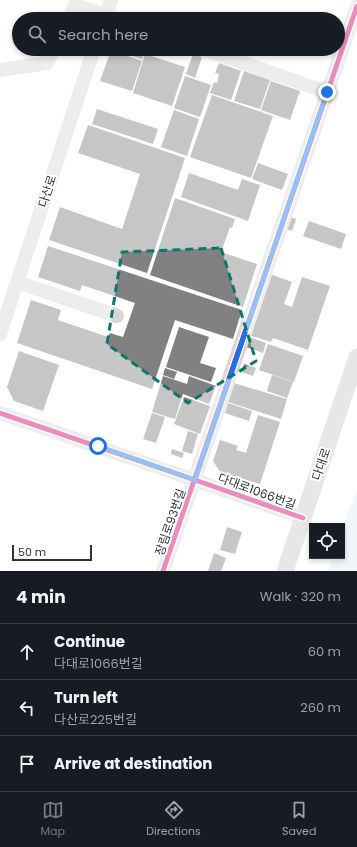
<!DOCTYPE html>
<html lang="en">
<head>
<meta charset="utf-8">
<style>
  :root { --surface:#171b24; --page:#20242c; --text:#f1f3f6; --muted:#9ea1a6; --line:#363941; --accent:#7a7a7a }
  body { margin:0; font-family:Poppins,"Noto Sans KR",sans-serif; background:var(--page); color:var(--text) }
  .controls { position:absolute; right:12px; bottom:12px; display:grid; overflow:hidden; border-radius:0px; box-shadow:0 2px 6px #0003 }
  .controls button { width:36px; height:36px; display:grid; place-items:center; padding:0; border:0; border-bottom:1px solid var(--line); background:var(--surface); color:var(--text); font:20px sans-serif }
  .scale { position:absolute; left:12px; bottom:10px; width:80px; box-sizing:border-box; padding-left:4px; border:2px solid #333; border-top:0; font-size:11px; line-height:14px; white-space:nowrap; color:#333; -webkit-text-stroke:3px #fff; paint-order:stroke }
  .stop { position:absolute; width:12px; height:12px; margin:-9px; border:3px solid #1a73e8; border-radius:50%; background:#fff }
  .stop.end { background:#1a73e8; border-color:#fff; box-shadow:0 1px 4px #0008 }
  .list { margin:0; padding:0; list-style:none }
  h2 { display:flex; justify-content:space-between; align-items:center; height:52px; margin:0; padding:0 16px; font-size:17px }
  h2 small { font-size:13px; font-weight:400; color:var(--muted) }
  .list li { display:grid; grid-template-columns:26px 1fr auto; gap:12px; align-items:center; box-sizing:border-box; height:56px; padding:0 16px; border-top:1px solid var(--line) }
  .list b { display:block; font-size:15px; white-space:nowrap }
  .list p { margin:0; font-size:13px; white-space:nowrap; color:var(--muted) }
  .list em { font-size:13px; font-style:normal; color:var(--muted) }
  .icon { flex:none; width:22px; height:22px; fill:none; stroke:currentColor; stroke-width:2; stroke-linecap:round; stroke-linejoin:round }
  .map { position:relative; flex:none; width:357px; height:571px; overflow:hidden }
  .search { position:absolute; background:var(--surface); box-shadow:0 2px 6px #0003; left:12px; right:12px; top:12px; height:44px; display:flex; align-items:center; gap:10px; box-sizing:border-box; padding:0 14px; border-radius:22px; color:var(--muted); font-size:15px }
  .sheet { height:220px; background:var(--surface) }
  nav { display:flex; justify-content:space-around; align-items:center; box-sizing:border-box; height:56px; border-top:1px solid var(--line); background:var(--surface); font-size:11px; color:var(--muted) }
  nav a { display:grid; justify-items:center; gap:2px }
  nav .on { color:var(--accent) }
  .map>svg:first-child { display:block }
</style>
</head>
<body>
<div class="map">
<svg width="357" height="571" viewBox="0 0 357 571">
  <rect width="100%" height="100%" fill="#fff"/>
  <path fill="#ddebf3" d="M357,488V571H328L333,556H342V531Z"/>
  <path fill="#818181" d="M117,49H145L142,59L126,54L123,52Z
    M111,50L142,61L132,91L100,81Z
    M145,54L185,67L172,106L133,93Z
    M193,54L202,57L195,78L186,74Z
    M219,63L241,71L231,100L210,93L214,82L217,83L219,74L215,73Z
    M244,71L270,80L260,109L234,101Z
    M185,76L211,85L200,117L174,108Z
    M271,81L300,91L290,120L261,110Z
    M212,95L273,116L251,178L190,157Z
    M97,109L158,129L153,144L92,124Z
    M174,110L199,119L187,156L161,147Z
    M88,125L185,158L147,273L49,240L60,207L122,229L140,174L78,153Z
    M258,163L288,174L282,190L252,179Z
    M189,173L238,190L242,179L260,185L248,221L181,197Z
    M175,198L235,219L232,228L230,227L221,252L257,264L243,307L150,275Z
    M290,217L296,219L292,231L285,229Z
    M309,221L346,234L341,249L303,236Z
    M48,246L242,310L233,339L175,320L152,389L17,343L31,300L61,310L58,320L108,337L110,333L123,337L135,303L82,285L80,291L38,277Z
    M270,274L292,282L284,304L292,307L302,277L330,286L308,350L273,338L271,342L249,335Z
    M179,327L209,337L200,363L216,368L211,382L166,367Z
    M249,337L266,343L263,353L246,347Z
    M268,344L303,356L294,382L259,370Z
    M19,351L59,365L43,411L14,401L7,387Z
    M244,364L256,368L253,376L241,372Z
    M165,368L177,372L174,379L163,375Z
    M272,375L293,382L287,398L267,391Z
    M163,376L187,384L189,376L216,386L209,404L183,394L175,419L152,412Z
    M234,383L287,399L281,419L228,402Z
    M184,397L210,406L200,434L174,424Z
    M228,403L252,411L249,421L225,413Z
    M152,413L165,417L156,443L143,439Z
    M258,415L280,422L260,484L220,472L213,461L220,440L238,446L236,450L246,453Z
    M188,431L198,434L192,454L182,451Z
    M172,449L184,453L182,458L171,454Z
    M227,527L242,532L235,554L220,550Z
    M214,553L226,558L221,571H208Z"/>
  <g fill="none" stroke-linecap="round" stroke-linejoin="round">
    <path stroke="#d7d7d7" stroke-width="14" d="M69,19L75,5L117,19
      M104,19L111,0
      M203,49L327,92
      M0,70L47,63L54,49
      M17,282L117,316
      M0,334L94,49
      M0,413L195,480L303,518
      M163,571L357,6"/>
    <path stroke="#cacaca" stroke-width="17" d="M285,571L357,357"/>
    <defs>
      <path id="cycleway" d="M0,413L195,480L303,518
        M163,571L357,6"/>
    </defs>
    <use href="#cycleway" stroke="#fff" stroke-width="8"/>
    <use href="#cycleway" stroke="#d6006c" stroke-width="5"/>
  </g>
  <g fill="none" stroke-linecap="round" stroke-linejoin="round">
    <path stroke="#1a73e8" stroke-width="5" d="M98,446L195,480L327,92"/>
  </g>
  <path d="M0 0H357V571H0ZM221,248L256,361L188,403L107,344L122,252Z" fill="#fff" fill-opacity=".55" fill-rule="evenodd"/>
  <path fill="none" stroke="#0f766e" stroke-width="3" stroke-dasharray="8 5" stroke-linejoin="round" d="M221,248L256,361L188,403L107,344L122,252Z"/>
  <g text-anchor="middle" dominant-baseline="central" stroke-width="4" stroke-linejoin="round" paint-order="stroke">
    <g font-size="12" fill="#333" stroke="#fff">
      <text transform="translate(47 191) rotate(-72)">다산로</text>
      <text transform="translate(321 464) rotate(-71)">다대로</text>
      <text transform="translate(257 491) rotate(20)">다대로1066번길</text>
      <text transform="translate(170 522) rotate(-71)">장림로93번길</text>
    </g>
  </g>
</svg>
<div class="controls">
<button><svg class="icon" aria-label="locate" viewBox="0 0 24 24"><circle cx="12" cy="12" r="6"/><path d="M12 2v4M12 18v4M2 12h4M18 12h4"/></svg></button>
</div>
<div class="scale">50 m</div>
<div class="stop" style="left:98px;top:446px"></div>
<div class="stop end" style="left:327px;top:92px"></div>
<div class="search"><svg class="icon" aria-label="search" viewBox="0 0 24 24"><circle cx="10" cy="10" r="6"/><path d="M15 15l6 6"/></svg>Search here</div>
</div>
<section class="sheet">
<h2>4 min<small>Walk · 320 m</small></h2>
<ul class="list">
<li><svg class="icon" aria-label="ahead" viewBox="0 0 24 24"><path d="M12 20V5M6 11l6-6 6 6"/></svg><div><b>Continue</b><p>다대로1066번길</p></div><em>60 m</em></li>
<li><svg class="icon" aria-label="left" viewBox="0 0 24 24"><path d="M17 20v-9H6M10 6l-5 5 5 5"/></svg><div><b>Turn left</b><p>다산로225번길</p></div><em>260 m</em></li>
<li><svg class="icon" aria-label="arrive" viewBox="0 0 24 24"><path d="M6 21V4h12l-3 4 3 4H6"/></svg><div><b>Arrive at destination</b></div></li>
</ul>
</section>
<nav>
<a class="on"><svg class="icon" aria-label="map" viewBox="0 0 24 24"><path d="M3 6l6-2 6 2 6-2v14l-6 2-6-2-6 2zM9 4v14M15 6v14"/></svg>Map</a>
<a><svg class="icon" aria-label="directions" viewBox="0 0 24 24"><path d="M12 3l9 9-9 9-9-9zM9 14v-3h6M13 9l2 2-2 2"/></svg>Directions</a>
<a><svg class="icon" aria-label="saved" viewBox="0 0 24 24"><path d="M7 4h10v16l-5-4-5 4z"/></svg>Saved</a>
</nav>
</body>
</html>
